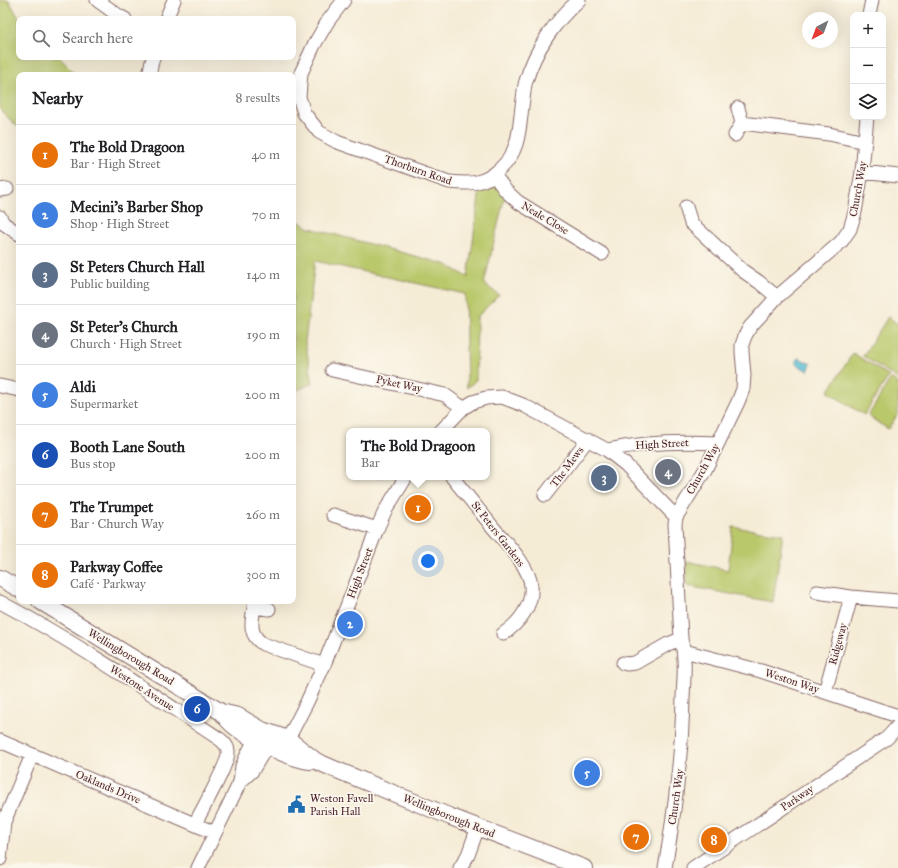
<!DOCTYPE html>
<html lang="en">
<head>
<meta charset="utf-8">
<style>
  :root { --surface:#fff; --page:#f2f2f2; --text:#202124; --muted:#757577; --line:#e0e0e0; --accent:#0b8043 }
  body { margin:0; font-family:"IM FELL Great Primer",serif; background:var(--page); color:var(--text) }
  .controls { position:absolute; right:12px; top:12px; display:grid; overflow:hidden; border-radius:8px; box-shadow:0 4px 16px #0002 }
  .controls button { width:36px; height:36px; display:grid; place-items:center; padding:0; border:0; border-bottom:1px solid var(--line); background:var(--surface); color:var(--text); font:20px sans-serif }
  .compass { position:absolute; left:802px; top:12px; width:36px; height:36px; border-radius:50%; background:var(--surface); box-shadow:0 4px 16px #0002; rotate:221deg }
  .you { position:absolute; left:428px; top:561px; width:14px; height:14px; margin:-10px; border:3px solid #fff; border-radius:50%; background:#1a73e8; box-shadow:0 0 0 6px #1a73e833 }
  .badge { display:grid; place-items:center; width:26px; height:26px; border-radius:50%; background:var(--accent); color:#fff; font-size:13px; font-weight:700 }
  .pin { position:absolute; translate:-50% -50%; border:2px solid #fff; box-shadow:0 1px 4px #0006 }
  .popup { position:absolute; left:346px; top:428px; width:144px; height:52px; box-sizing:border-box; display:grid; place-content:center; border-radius:8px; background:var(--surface); filter:drop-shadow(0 1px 3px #0005); font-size:13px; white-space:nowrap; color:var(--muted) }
  .popup b { font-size:15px; color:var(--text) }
  .popup::after { content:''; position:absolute; left:50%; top:100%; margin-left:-8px; border:8px solid transparent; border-top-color:var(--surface) }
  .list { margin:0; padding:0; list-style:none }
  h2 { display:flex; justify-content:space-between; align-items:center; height:52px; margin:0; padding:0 16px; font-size:17px }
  h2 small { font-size:13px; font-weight:400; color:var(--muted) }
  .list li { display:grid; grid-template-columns:26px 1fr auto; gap:12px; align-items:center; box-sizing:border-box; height:60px; padding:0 16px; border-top:1px solid var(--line) }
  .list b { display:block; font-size:15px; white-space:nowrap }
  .list p { margin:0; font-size:13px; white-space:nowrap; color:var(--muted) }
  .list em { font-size:13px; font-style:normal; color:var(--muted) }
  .icon { flex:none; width:22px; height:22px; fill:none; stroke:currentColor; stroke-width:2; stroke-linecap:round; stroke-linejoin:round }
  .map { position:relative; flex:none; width:898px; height:868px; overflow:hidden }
  .search { position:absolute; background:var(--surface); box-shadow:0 4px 16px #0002; left:16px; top:16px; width:280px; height:44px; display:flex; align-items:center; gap:10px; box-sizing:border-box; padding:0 14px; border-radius:8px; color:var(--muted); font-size:15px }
  .panel { position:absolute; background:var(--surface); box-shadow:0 4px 16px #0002; left:16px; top:72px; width:280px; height:532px; border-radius:8px }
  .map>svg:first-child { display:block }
</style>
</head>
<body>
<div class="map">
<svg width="898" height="868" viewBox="0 0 898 868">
  <rect width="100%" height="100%" fill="#fbf7ec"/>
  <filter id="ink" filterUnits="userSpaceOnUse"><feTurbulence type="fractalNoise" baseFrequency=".025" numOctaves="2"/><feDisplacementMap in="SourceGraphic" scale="8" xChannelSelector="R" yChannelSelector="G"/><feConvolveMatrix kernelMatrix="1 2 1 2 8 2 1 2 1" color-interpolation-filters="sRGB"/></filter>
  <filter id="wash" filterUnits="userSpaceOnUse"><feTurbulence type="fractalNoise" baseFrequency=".012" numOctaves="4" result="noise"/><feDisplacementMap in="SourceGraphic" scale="16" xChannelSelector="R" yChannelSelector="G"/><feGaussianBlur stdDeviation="0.9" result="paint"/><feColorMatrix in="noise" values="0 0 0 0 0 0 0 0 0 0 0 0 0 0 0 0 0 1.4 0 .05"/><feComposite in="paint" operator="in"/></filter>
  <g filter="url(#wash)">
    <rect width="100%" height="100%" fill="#f5ecd6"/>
    <path fill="#b9c86a" stroke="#82744a" d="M0,0H9L17,15L21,19H19V57H59L77,75H19V128L0,110Z
      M494,175L506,191L484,284L499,295L477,317L476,380L467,388L465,294L315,261L305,342L313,383L293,392V218L310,228L445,264L468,277L481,182Z
      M888,317L898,324V379L863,356Z
      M853,353L889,376L864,415L828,392Z
      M891,378L898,383V414L888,429L868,416Z
      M733,527L783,534L773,602L687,586L686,561L728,570Z"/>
    <path fill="#58bfd5" stroke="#516f80" d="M799,358L811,364L808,371L796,364V360Z"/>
  </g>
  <g filter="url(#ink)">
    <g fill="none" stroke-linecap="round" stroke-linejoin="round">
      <defs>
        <path id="minor" d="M97,0L119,16L125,19
          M344,0L328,21L314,45L301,73L299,97L304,113L319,132L337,142L449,182C470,184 483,185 500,169C521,150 519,126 523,99C524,93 524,87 526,81C535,50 555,21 579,0
          M869,15L872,0
          M166,19L174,0
          M149,75L153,57
          M738,108L742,123
          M735,135L742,123L829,134L865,142
          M862,172L898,176
          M494,175L506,191L518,202L602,254
          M0,190L7,189
          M686,207L691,223L743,271L759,282L777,297
          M0,217L3,223L19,234
          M332,370L445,395L463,408
          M0,386L19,390
          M441,431L463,408L473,402L486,398L502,397L523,405L607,450L626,465L676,517
          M607,450C643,442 681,441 718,443
          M452,477C465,493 478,509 491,525C503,540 530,566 531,586C533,606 518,624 503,634
          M545,495L588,439
          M333,515L377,529
          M817,592L851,597
          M255,601C253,618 246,633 263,644L324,665
          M0,602C77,643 149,692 221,740C224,743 228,746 228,751C230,761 203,808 197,820L196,825
          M254,607L269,609
          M684,651L761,671L898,716
          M623,663L627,664L635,663L668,644L681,639
          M825,692L851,597L898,601
          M0,741L215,833
          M278,742L288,739L307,702L324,665L377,529L385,511L406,477
          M240,782L242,766L248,753L255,740L264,735
          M0,859L4,822L32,755
          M198,868L240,782L252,771L267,746L268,737
          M460,868L468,855L478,827
          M665,868C675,811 682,755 683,697C684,677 686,658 681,639L675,524L676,517L705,470L738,402L743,389L744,375L742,352V345L745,336L750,327L777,297L841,242L850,229L855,212L862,172L867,117
          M693,868L887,738L898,726"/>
        <path id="major" d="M0,578L19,589
          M40,601L221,712C225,717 229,722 234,726C250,739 290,759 310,761
          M221,712L238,716L262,730L288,739L316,761L332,768L451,817L584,868"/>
      </defs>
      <use href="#minor" stroke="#866767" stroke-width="15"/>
      <use href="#major" stroke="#866767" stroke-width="18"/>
      <use href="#minor" stroke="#fff" stroke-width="13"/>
      <use href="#major" stroke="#fff" stroke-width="16"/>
    </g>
  </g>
  <defs>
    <symbol id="civic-bare" viewBox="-9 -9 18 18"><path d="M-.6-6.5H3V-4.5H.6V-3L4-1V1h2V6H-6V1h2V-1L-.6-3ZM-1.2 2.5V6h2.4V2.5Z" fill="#1f6fb2" stroke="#fbf7ec" stroke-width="2.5" paint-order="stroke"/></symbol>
  </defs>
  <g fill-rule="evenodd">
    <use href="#civic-bare" x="284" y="792" width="25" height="25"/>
  </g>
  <g text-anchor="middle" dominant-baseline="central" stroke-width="3.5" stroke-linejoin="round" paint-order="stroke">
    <g font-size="11" fill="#4a1f2b" stroke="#fbf7ec">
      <text transform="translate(418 170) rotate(19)">Thorburn Road</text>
      <text transform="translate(858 189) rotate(-80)">Church Way</text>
      <text transform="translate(545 218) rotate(31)">Neale Close</text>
      <text transform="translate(399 384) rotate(12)">Pyket Way</text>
      <text transform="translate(662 444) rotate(-3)">High Street</text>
      <text transform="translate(567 467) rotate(-53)">The Mews</text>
      <text transform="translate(703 469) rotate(-61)">Church Way</text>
      <text transform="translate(498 534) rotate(52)">St Peters Gardens</text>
      <text transform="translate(360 573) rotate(-69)">High Street</text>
      <text transform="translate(838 644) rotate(-75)">Ridgeway</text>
      <text transform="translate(131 657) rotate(31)">Wellingborough Road</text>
      <text transform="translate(792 681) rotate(18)">Weston Way</text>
      <text transform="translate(142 688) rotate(33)">Westone Avenue</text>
      <text transform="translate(108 787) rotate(23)">Oaklands Drive</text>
      <text transform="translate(676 797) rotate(-82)">Church Way</text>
      <text transform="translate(797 798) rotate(-34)">Parkway</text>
      <text transform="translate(449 816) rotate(22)">Wellingborough Road</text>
    </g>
    <g font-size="11" fill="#4a1f2b" stroke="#fbf7ec" text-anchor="start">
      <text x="310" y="798">Weston Favell<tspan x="310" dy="13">Parish Hall</tspan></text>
    </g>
  </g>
</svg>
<div class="controls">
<button>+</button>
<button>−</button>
<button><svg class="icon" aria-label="layers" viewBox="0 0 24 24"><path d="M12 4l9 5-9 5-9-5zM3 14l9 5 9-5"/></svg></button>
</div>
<svg class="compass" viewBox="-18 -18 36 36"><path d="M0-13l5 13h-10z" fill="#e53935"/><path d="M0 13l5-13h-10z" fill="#757577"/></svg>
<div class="you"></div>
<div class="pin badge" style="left:418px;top:508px;background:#e8710a">1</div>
<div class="popup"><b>The Bold Dragoon</b>Bar</div>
<div class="pin badge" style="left:350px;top:624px;background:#3f7fe0">2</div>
<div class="pin badge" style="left:604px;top:478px;background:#5c6f8a">3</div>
<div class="pin badge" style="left:668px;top:472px;background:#6b7280">4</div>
<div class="pin badge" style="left:587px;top:773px;background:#3f7fe0">5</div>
<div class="pin badge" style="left:197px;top:709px;background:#1a4fb4">6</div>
<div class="pin badge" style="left:636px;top:837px;background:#e8710a">7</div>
<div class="pin badge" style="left:714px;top:840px;background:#e8710a">8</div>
<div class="search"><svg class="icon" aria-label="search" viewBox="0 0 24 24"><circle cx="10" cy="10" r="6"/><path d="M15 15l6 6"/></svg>Search here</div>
<section class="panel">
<h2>Nearby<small>8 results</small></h2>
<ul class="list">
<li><span class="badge" style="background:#e8710a">1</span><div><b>The Bold Dragoon</b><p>Bar · High Street</p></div><em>40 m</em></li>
<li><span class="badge" style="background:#3f7fe0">2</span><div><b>Mecini's Barber Shop</b><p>Shop · High Street</p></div><em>70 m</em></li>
<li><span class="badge" style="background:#5c6f8a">3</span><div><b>St Peters Church Hall</b><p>Public building</p></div><em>140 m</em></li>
<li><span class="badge" style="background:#6b7280">4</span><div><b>St Peter's Church</b><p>Church · High Street</p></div><em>190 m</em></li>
<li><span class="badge" style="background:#3f7fe0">5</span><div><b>Aldi</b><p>Supermarket</p></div><em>200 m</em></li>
<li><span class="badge" style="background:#1a4fb4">6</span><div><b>Booth Lane South</b><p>Bus stop</p></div><em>200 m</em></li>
<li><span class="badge" style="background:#e8710a">7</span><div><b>The Trumpet</b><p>Bar · Church Way</p></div><em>260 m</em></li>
<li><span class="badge" style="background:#e8710a">8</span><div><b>Parkway Coffee</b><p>Café · Parkway</p></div><em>300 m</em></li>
</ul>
</section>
</div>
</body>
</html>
